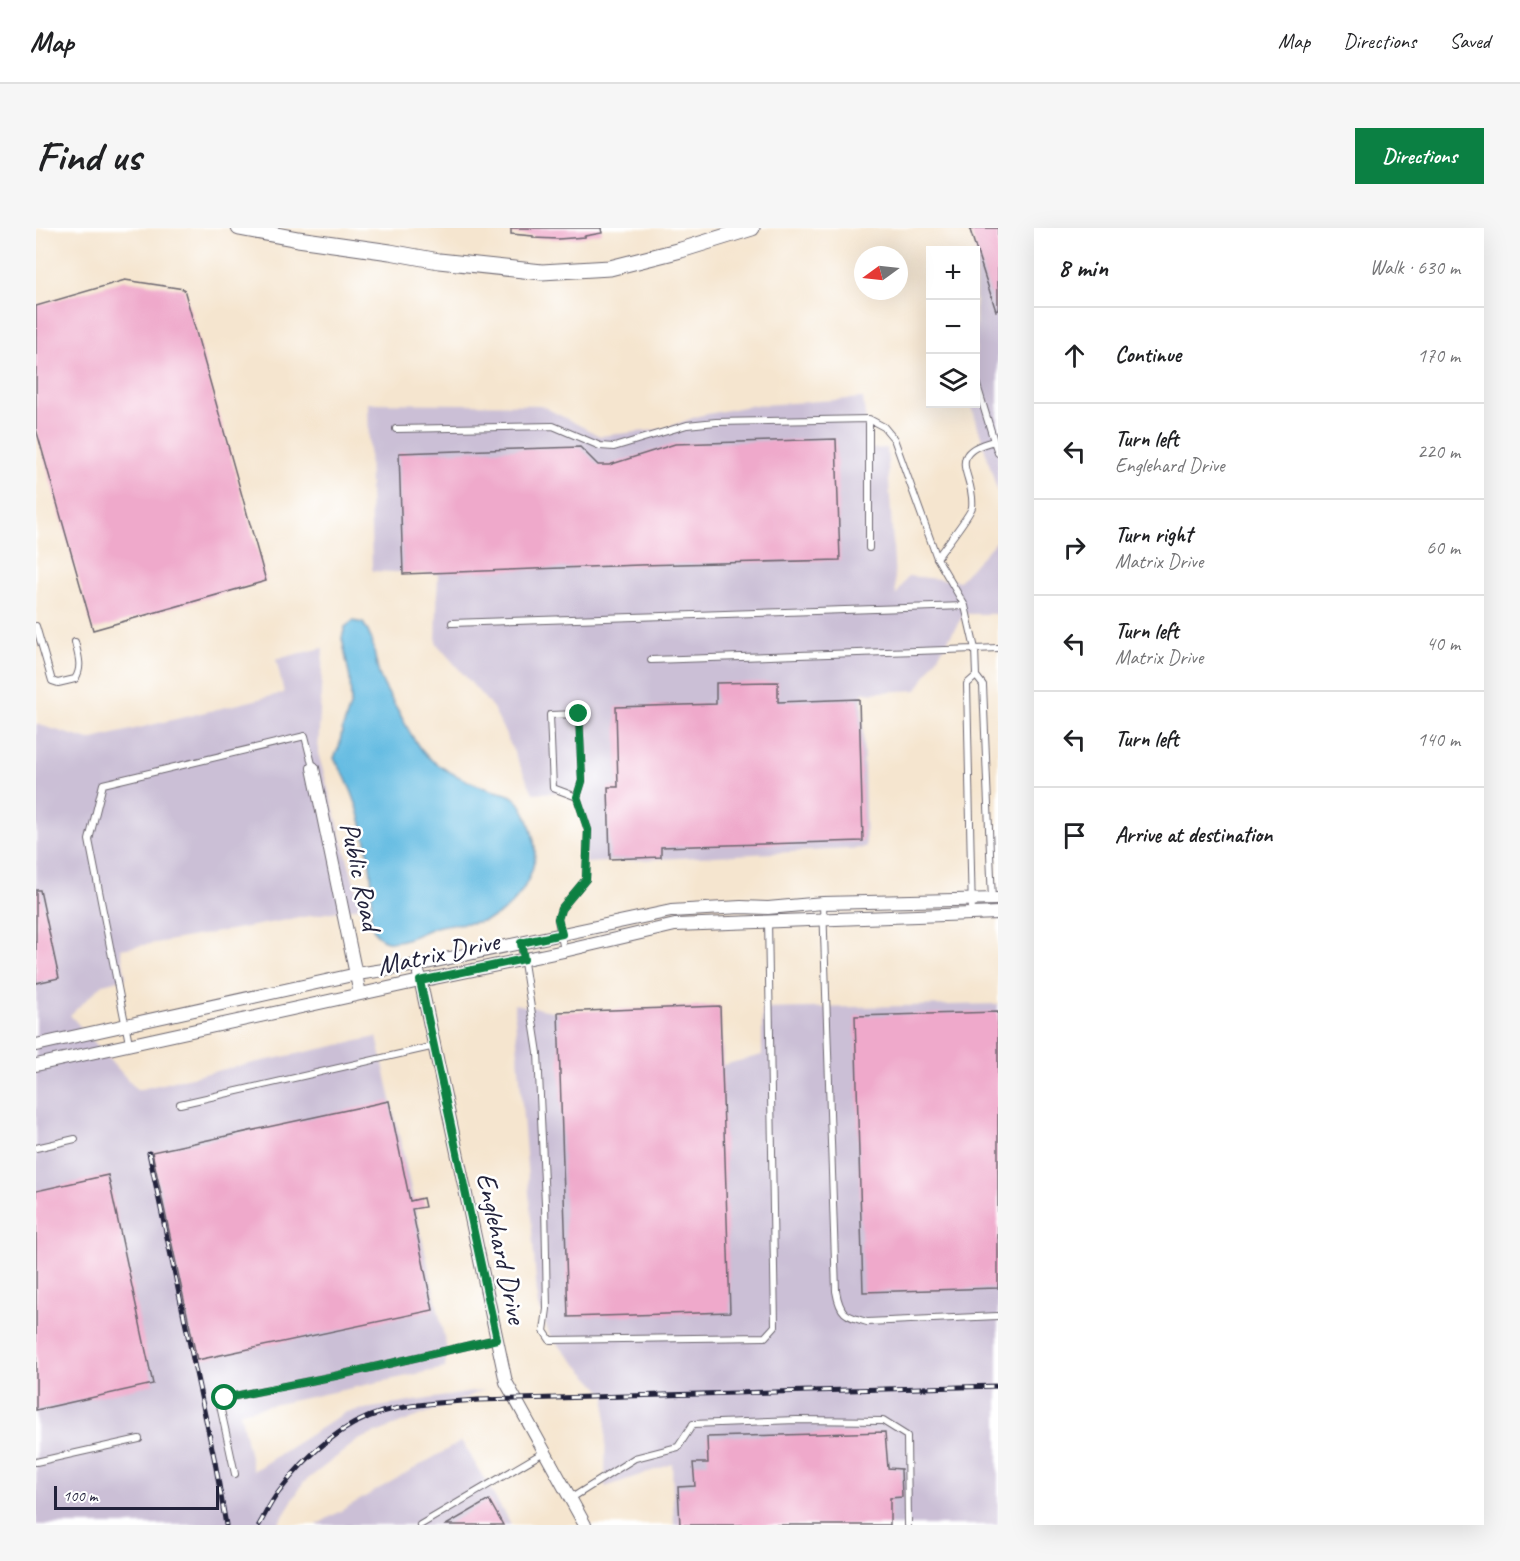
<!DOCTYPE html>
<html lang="en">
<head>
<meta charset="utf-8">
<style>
  :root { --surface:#fff; --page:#f6f6f6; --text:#202124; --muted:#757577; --line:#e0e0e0; --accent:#0b8043 }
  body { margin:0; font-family:Caveat,sans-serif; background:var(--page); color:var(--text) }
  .controls { position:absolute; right:18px; top:18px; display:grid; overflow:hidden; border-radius:0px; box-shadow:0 6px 24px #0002 }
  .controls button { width:54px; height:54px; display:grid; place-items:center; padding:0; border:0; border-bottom:2px solid var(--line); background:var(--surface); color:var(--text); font:30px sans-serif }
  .compass { position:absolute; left:818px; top:18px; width:54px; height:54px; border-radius:50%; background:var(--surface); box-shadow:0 6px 24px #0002; rotate:255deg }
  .scale { position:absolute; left:18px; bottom:15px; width:165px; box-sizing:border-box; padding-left:6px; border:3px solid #22223b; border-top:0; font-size:16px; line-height:21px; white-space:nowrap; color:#22223b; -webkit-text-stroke:4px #fff; paint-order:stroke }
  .stop { position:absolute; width:18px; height:18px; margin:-14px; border:4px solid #0b8043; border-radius:50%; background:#fff }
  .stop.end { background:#0b8043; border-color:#fff; box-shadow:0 2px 6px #0008 }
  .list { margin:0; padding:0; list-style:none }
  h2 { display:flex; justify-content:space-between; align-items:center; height:78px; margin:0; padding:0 24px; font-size:26px }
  h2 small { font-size:20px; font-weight:400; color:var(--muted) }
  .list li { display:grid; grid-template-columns:39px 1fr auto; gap:18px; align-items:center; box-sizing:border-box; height:96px; padding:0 24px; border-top:2px solid var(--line) }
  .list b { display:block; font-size:22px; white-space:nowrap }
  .list p { margin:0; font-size:20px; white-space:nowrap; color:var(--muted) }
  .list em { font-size:20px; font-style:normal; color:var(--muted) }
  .icon { flex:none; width:33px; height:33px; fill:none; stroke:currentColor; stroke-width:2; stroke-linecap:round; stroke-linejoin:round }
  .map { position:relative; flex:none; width:962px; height:1297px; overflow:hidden; border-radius:0px }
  header { display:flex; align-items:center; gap:36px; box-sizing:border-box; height:84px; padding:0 30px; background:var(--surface); border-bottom:2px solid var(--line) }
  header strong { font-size:28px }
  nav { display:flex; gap:33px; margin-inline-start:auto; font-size:21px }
  .intro { display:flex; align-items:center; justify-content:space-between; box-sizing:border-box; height:144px; padding:0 36px }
  h1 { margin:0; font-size:42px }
  .button { padding:15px 27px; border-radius:0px; background:var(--accent); color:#fff; font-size:21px; font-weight:700 }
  main { display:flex; gap:36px; padding:0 36px }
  aside { flex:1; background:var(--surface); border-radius:0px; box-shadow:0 6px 24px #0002 }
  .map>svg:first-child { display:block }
</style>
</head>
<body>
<header>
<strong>Map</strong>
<nav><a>Map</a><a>Directions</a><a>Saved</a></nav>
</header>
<div class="intro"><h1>Find us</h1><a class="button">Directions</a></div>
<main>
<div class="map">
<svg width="962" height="1297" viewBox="0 0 962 1297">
  <rect width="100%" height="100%" fill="#fff"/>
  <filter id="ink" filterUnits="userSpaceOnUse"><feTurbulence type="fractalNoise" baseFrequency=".0167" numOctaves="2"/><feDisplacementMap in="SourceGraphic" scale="12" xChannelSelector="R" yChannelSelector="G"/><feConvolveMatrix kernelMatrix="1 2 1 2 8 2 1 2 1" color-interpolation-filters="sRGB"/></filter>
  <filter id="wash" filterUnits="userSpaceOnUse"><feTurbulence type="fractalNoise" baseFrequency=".008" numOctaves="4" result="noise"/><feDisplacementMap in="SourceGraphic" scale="24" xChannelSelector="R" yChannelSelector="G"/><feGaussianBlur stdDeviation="1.35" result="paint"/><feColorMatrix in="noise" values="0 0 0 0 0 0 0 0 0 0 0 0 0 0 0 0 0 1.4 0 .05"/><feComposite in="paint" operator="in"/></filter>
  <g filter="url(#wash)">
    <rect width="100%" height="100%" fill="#f5e5cf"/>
    <path fill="#cbbfd6" d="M962,13V265L935,176H940V22H936Z
      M827,170L833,221L851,220L860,368L872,348L923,353L962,311V386H928L881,462L826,465L830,620L550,635L546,564L497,565L457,480L400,415L402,346L336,343L332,175L504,177L564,208L628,201L662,188L712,178Z
      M287,420L282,525L325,679L85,721L90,750L67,756L34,787L101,862L189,841L341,809L411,1122L409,1140L204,1184L217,1243L310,1184L449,1162L322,1212L267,1255L242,1297H0V496L53,512L248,465L240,431Z
      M478,776L522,784L684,778L687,837L726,827V781L962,776V1297H638L636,1236L569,1259L570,1167L514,1108L502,1078Z
      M426,1213L475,1297H280Z"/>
    <path fill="#65bce2" stroke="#446f8e" stroke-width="1.5" d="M317,393L327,395C338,410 338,429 343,446C347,458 354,468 360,479C369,494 376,512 388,525C401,540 436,556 455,562C462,564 471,565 477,569C489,577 495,599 498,613C504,643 480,683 450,692C434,697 416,694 400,699C383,704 353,726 339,704C332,693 336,676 336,663C336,647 333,630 330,614C326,592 319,569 309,549C306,542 301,536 298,530L303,519L306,503L315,475L314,451L306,410L309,399Z"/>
    <g id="blocks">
      <path fill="#efa9cb" d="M475,0H565L566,5L549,8V9L522,11L497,10V8L475,6Z
        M941,0H962V82L960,83L934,2Z
        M89,52L148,61L230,353L57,402L0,201V78Z
        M800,211L804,332L604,337L367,346L363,225L544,219L562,237H573L639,216Z
        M742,454V474L823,471L827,613L625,619V629L574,631L572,559H582L580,479L680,476V455Z
        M0,662H4L23,750L0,755Z
        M684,778L694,1084L532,1089L522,784Z
        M962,784V1060L827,1064L819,788Z
        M353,873L374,973L387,970L389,979L376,981L397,1082L161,1132L116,924Z
        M72,947L117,1156L0,1182V963Z
        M849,1204L852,1240L865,1241L866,1269L854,1270V1297H644L642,1259L659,1258L657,1235H672L671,1209Z
        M453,1272L467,1297H410Z"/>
    </g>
  </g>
  <g filter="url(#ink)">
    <use href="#blocks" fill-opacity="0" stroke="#6c666f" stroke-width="1.5"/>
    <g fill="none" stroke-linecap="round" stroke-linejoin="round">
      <defs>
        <path id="service" d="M940,154L958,213
          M833,191V320
          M360,201L517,198L564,218L578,219L651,197L680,194L833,191L848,199L858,211L901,330L929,378L939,421L962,420
          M901,330C907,321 935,286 936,279C940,247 906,226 958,213L962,225
          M416,395L929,378
          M0,398L16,453L22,455L39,451C47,439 42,427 39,414
          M615,432L939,421L940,448L947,457L956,673
          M787,676L800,1063C804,1086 809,1088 831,1094L962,1088
          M936,687L931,456L940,448
          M485,715L502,825L509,975L511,1081L508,1103L514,1112L729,1109L739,1098L732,691
          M528,723L522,691L525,681L550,651L552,602L541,569L517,560L514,487L543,486L546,553L541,569
          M93,815L53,612L67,556L269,508L277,540
          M144,876L399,818
          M0,920L39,911
          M0,1234L103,1211
          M199,1246L183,1173L189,1170L299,1148L461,1111
          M534,1271L599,1230L642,1219L657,1196L761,1192L847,1193L871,1208L872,1297
          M384,1297L508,1224"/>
        <path id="minor" d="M277,540L324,766
          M383,746L470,1154L549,1297
          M0,817L321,746L381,737L635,683L705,679L732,680L787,675L962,671
          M0,837L384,753L528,723L639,697L962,685"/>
        <path id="tertiary" d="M203,0L262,11L354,24L403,33L506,44L574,40L645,22L716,0"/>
      </defs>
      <use href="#service" stroke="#6c666f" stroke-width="8"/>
      <use href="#minor" stroke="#6c666f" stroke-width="14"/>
      <use href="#tertiary" stroke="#6c666f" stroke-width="17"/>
      <use href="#service" stroke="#fff" stroke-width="6"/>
      <use href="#minor" stroke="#fff" stroke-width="12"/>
      <use href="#tertiary" stroke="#fff" stroke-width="15"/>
      <defs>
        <path id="rail" d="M113,925L179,1234L190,1297
          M223,1297C229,1287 234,1275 242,1265C268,1230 302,1197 346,1184C374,1176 413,1174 442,1172L962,1158"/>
      </defs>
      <use href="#rail" stroke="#22223b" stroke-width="5"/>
      <use href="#rail" stroke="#fff" stroke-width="3" stroke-dasharray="9" stroke-linecap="butt"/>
    </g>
  </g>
  <g fill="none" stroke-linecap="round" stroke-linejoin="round" filter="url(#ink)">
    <path stroke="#0b8043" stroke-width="8" d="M189,1170L299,1148L461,1111L384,753L488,731L485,715L526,706L522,691L525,681L550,651L552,602L541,569L546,553L543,486"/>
  </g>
  <g text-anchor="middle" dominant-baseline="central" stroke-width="5" stroke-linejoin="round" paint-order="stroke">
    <g font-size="28" fill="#22223b" stroke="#fff">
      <text transform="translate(325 648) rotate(78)">Public Road</text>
      <text transform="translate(402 725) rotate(-12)">Matrix Drive</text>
      <text transform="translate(466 1020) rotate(78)">Englehard Drive</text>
    </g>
  </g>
</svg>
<div class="controls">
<button>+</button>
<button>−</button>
<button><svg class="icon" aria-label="layers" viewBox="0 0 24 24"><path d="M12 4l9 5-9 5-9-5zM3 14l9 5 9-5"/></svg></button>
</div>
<svg class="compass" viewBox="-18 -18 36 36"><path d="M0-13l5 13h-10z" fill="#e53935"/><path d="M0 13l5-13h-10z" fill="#757577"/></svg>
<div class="scale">100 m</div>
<div class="stop" style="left:189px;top:1170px"></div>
<div class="stop end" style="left:543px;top:486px"></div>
</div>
<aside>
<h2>8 min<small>Walk · 630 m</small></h2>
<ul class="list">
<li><svg class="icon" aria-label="ahead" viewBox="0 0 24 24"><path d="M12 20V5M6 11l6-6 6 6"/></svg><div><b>Continue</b></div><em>170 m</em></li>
<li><svg class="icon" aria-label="left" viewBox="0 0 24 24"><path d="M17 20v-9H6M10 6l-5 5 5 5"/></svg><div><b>Turn left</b><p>Englehard Drive</p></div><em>220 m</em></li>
<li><svg class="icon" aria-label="right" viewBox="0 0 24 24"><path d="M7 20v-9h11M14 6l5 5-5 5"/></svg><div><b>Turn right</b><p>Matrix Drive</p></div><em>60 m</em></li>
<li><svg class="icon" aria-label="left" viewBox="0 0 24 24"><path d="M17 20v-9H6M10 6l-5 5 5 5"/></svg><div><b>Turn left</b><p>Matrix Drive</p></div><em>40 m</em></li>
<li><svg class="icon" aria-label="left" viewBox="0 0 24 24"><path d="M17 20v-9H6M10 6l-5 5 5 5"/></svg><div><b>Turn left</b></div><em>140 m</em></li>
<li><svg class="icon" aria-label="arrive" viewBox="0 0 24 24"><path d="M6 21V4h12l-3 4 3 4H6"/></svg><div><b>Arrive at destination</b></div></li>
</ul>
</aside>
</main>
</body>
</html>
